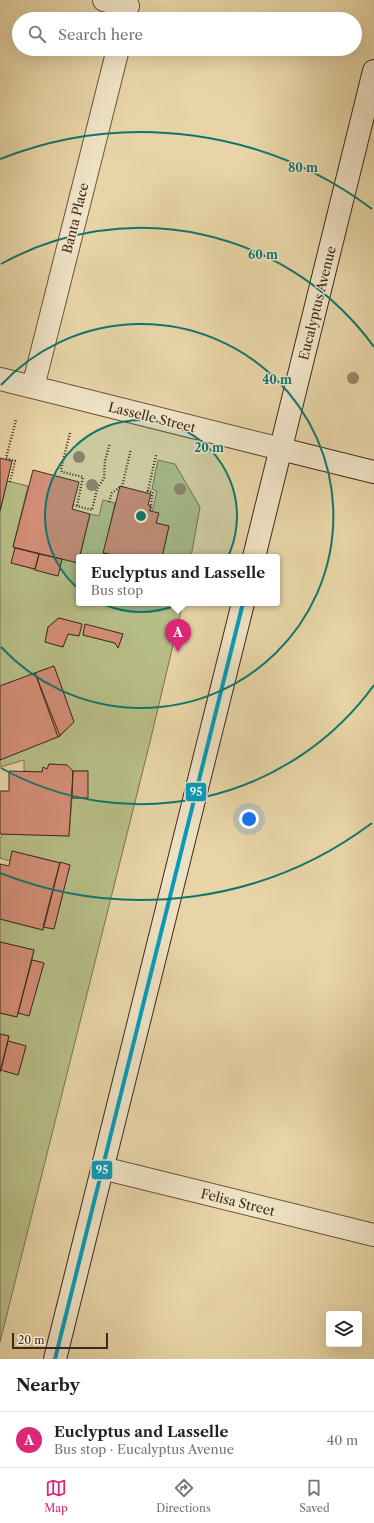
<!DOCTYPE html>
<html lang="en">
<head>
<meta charset="utf-8">
<style>
  :root { --surface:#fff; --page:#f2f2f2; --text:#202124; --muted:#757577; --line:#e0e0e0; --accent:#db2777 }
  body { margin:0; font-family:"Libre Caslon Text",serif; background:var(--page); color:var(--text) }
  .controls { position:absolute; right:12px; bottom:12px; display:grid; overflow:hidden; border-radius:4px; box-shadow:0 4px 16px #0002 }
  .controls button { width:36px; height:36px; display:grid; place-items:center; padding:0; border:0; border-bottom:1px solid var(--line); background:var(--surface); color:var(--text); font:20px sans-serif }
  .scale { position:absolute; left:12px; bottom:10px; width:96px; box-sizing:border-box; padding-left:4px; border:2px solid #3e281f; border-top:0; font-size:11px; line-height:14px; white-space:nowrap; color:#3e281f; -webkit-text-stroke:3px #f0e4c6; paint-order:stroke }
  .you { position:absolute; left:249px; top:819px; width:14px; height:14px; margin:-10px; border:3px solid #fff; border-radius:50%; background:#1a73e8; box-shadow:0 0 0 6px #1a73e833 }
  .badge { display:grid; place-items:center; width:26px; height:26px; border-radius:50%; background:var(--accent); color:#fff; font-size:13px; font-weight:700 }
  .pin { position:absolute; translate:-50% -33px; filter:drop-shadow(0 1px 2px #0008) }
  .pin::after { content:''; position:absolute; top:21px; width:14px; height:12px; background:inherit; clip-path:polygon(0 0,100% 0,50% 100%) }
  .popup { position:absolute; left:76px; top:554px; width:204px; height:52px; box-sizing:border-box; display:grid; place-content:center; border-radius:4px; background:var(--surface); filter:drop-shadow(0 1px 3px #0005); font-size:13px; white-space:nowrap; color:var(--muted) }
  .popup b { font-size:15px; color:var(--text) }
  .popup::after { content:''; position:absolute; left:50%; top:100%; margin-left:-8px; border:8px solid transparent; border-top-color:var(--surface) }
  .list { margin:0; padding:0; list-style:none }
  h2 { display:flex; justify-content:space-between; align-items:center; height:52px; margin:0; padding:0 16px; font-size:17px }
  h2 small { font-size:13px; font-weight:400; color:var(--muted) }
  .list li { display:grid; grid-template-columns:26px 1fr auto; gap:12px; align-items:center; box-sizing:border-box; height:56px; padding:0 16px; border-top:1px solid var(--line) }
  .list b { display:block; font-size:15px; white-space:nowrap }
  .list p { margin:0; font-size:13px; white-space:nowrap; color:var(--muted) }
  .list em { font-size:13px; font-style:normal; color:var(--muted) }
  .icon { flex:none; width:22px; height:22px; fill:none; stroke:currentColor; stroke-width:2; stroke-linecap:round; stroke-linejoin:round }
  .map { position:relative; flex:none; width:374px; height:1359px; overflow:hidden }
  .search { position:absolute; background:var(--surface); box-shadow:0 4px 16px #0002; left:12px; right:12px; top:12px; height:44px; display:flex; align-items:center; gap:10px; box-sizing:border-box; padding:0 14px; border-radius:22px; color:var(--muted); font-size:15px }
  .sheet { height:108px; background:var(--surface) }
  nav { display:flex; justify-content:space-around; align-items:center; box-sizing:border-box; height:56px; border-top:1px solid var(--line); background:var(--surface); font-size:11px; color:var(--muted) }
  nav a { display:grid; justify-items:center; gap:2px }
  nav .on { color:var(--accent) }
  .map>svg:first-child { display:block }
</style>
</head>
<body>
<div class="map">
<svg width="374" height="1359" viewBox="0 0 374 1359">
  <rect width="100%" height="100%" fill="#e8d5a7"/>
  <filter id="stains"><feTurbulence type="fractalNoise" baseFrequency=".005" numOctaves="4"/><feColorMatrix values="0 0 0 0 .2 0 0 0 0 .09 0 0 0 0 .02 0 0 0 .5 -.17"/></filter>
  <radialGradient id="worn" r=".72"><stop offset=".6" stop-color="#630" stop-opacity="0"/><stop offset="1" stop-color="#630" stop-opacity=".3"/></radialGradient>
  <path fill="#b7bd86" stroke="#7a7252" fill-rule="evenodd" d="M158,460L175,464L200,507L191,557H162L169,526L156,523L158,514L152,512L157,491L152,489Z
    M7,481L28,486L13,547L15,548L12,563L58,576L62,559L78,563L79,560V603H183L150,742L0,1342V1072L1,1070L18,1075L26,1046L8,1041L9,1036L0,1034V1013L17,1017L18,1013L29,1016L44,963L32,960L34,950L0,942V919L42,930L43,927L54,929L70,865L12,851L10,861L0,858V839L2,834L69,836L72,798H87V771H73L67,765L49,764L47,769L43,768L42,772L24,771V760L0,767V760L60,736L74,722L54,666L0,686V511ZM58,618L82,624L79,636L68,634L63,647L45,642L48,627ZM85,625L123,634L118,648L115,643L83,635Z
    M103,500L115,503L103,557H80L90,514L99,516Z"/>
  <path fill="#d38e77" stroke="#3e281f" d="M0,458L12,461L0,511Z
    M33,470L79,482L72,509L90,514L78,563L13,547Z
    M120,486L151,494L148,505L151,506L150,511L159,513L156,523L169,526L162,557H121L103,553Z
    M15,548L39,554L35,569L11,563Z
    M104,553L121,557H103Z
    M39,554L62,559L58,576L35,570Z
    M59,618L82,624L79,636L68,634L63,647L45,642L48,627Z
    M85,624L123,634L118,648L115,643L83,635Z
    M54,666L74,722L58,737L35,673Z
    M35,673L60,736L0,760V686Z
    M49,764L67,765L73,771L69,836L0,834V791H9V771L42,772L43,767L47,769Z
    M73,771H88V798H72Z
    M12,851L60,863L43,930L0,919V864L9,866Z
    M60,862L70,865L54,929L43,927Z
    M0,942L34,950L17,1017L0,1013Z
    M32,960L44,963L29,1016L18,1013Z
    M0,1034L9,1036L0,1072Z
    M8,1041L26,1046L18,1075L1,1070Z"/>
  <g fill="none" stroke-linecap="round" stroke-linejoin="round">
    <defs>
      <path id="minor" d="M104,0L128,6
        M0,379L281,449
        M33,387L118,49
        M102,1168L374,1235"/>
      <path id="secondary" d="M281,449L374,472
        M254,557L374,71
        M55,1359L243,603"/>
    </defs>
    <use href="#minor" stroke="#685341" stroke-width="24"/>
    <use href="#secondary" stroke="#3e281f" stroke-width="24"/>
    <path stroke="#3e281f" stroke-width="2.5" stroke-dasharray="1 2" stroke-linecap="butt" d="M70,433L61,469L62,472L83,477L77,506
      M10,482L15,461L6,458L16,420
      M122,487L131,449
      M109,502L112,493L120,487
      M73,505L92,510L97,489L104,478L105,461L110,443
      M150,511L153,492L148,491L156,455"/>
    <use href="#minor" stroke="#f0e4c6" stroke-width="22"/>
    <use href="#secondary" stroke="#f0e4c6" stroke-width="22"/>
    <defs>
      <path id="bus-1" d="M55,1359L243,603"/>
    </defs>
    <use href="#bus-1" stroke="#f0e4c6" stroke-width="7"/>
    <use href="#bus-1" stroke="#069cbc" stroke-width="4"/>
  </g>
  <g fill="#988668">
    <circle cx="353" cy="378" r="6"/>
    <circle cx="79" cy="457" r="6"/>
    <circle cx="92" cy="485" r="6"/>
    <circle cx="180" cy="489" r="6"/>
  </g>
  <circle cx="141" cy="516" r="96" fill="#0f766e" fill-opacity=".12"/>
  <g fill="none" stroke="#0f766e" stroke-width="2">
    <circle cx="141" cy="516" r="96"/>
    <path d="M1 385A192 192 0 1 1 1 647"/>
    <path d="M374 685A288 288 0 0 1 1 768M1 264A288 288 0 0 1 374 347"/>
    <path d="M372 823A384 384 0 0 1 0 873M0 159A384 384 0 0 1 372 209"/>
  </g>
  <g text-anchor="middle" dominant-baseline="central" stroke-width="3" stroke-linejoin="round" paint-order="stroke">
    <g font-size="13" fill="#3e281f" stroke="#f0e4c6">
      <text transform="translate(75 218) rotate(-76)">Banta Place</text>
      <text transform="translate(317 303) rotate(-76)">Eucalyptus Avenue</text>
      <text transform="translate(152 417) rotate(14)">Lasselle Street</text>
      <text transform="translate(238 1202) rotate(14)">Felisa Street</text>
    </g>
  </g>
  <circle cx="141" cy="516" r="6" fill="#0f766e" stroke="#f0e4c6" stroke-width="2"/>
  <g font-size="12" text-anchor="middle" font-weight="bold" fill="#0f766e" stroke="#f0e4c6" stroke-width="3" stroke-linejoin="round" paint-order="stroke">
    <text x="303" y="172">80 m</text>
    <text x="263" y="259">60 m</text>
    <text x="277" y="384">40 m</text>
    <text x="209" y="452">20 m</text>
  </g>
  <g stroke="#f0e4c6" stroke-width="1.5">
    <rect x="185" y="782" width="22" height="20" rx="4" fill="#069cbc"/>
    <rect x="91" y="1160" width="22" height="20" rx="4" fill="#069cbc"/>
  </g>
  <g font-size="11" text-anchor="middle" font-weight="bold" fill="#fff">
    <text x="196" y="796">95</text>
    <text x="102" y="1174">95</text>
  </g>
  <rect width="100%" height="100%" filter="url(#stains)"/>
  <rect width="100%" height="100%" fill="url(#worn)"/>
</svg>
<div class="controls">
<button><svg class="icon" aria-label="layers" viewBox="0 0 24 24"><path d="M12 4l9 5-9 5-9-5zM3 14l9 5 9-5"/></svg></button>
</div>
<div class="scale">20 m</div>
<div class="you"></div>
<div class="pin badge" style="left:178px;top:652px">A</div>
<div class="popup"><b>Euclyptus and Lasselle</b>Bus stop</div>
<div class="search"><svg class="icon" aria-label="search" viewBox="0 0 24 24"><circle cx="10" cy="10" r="6"/><path d="M15 15l6 6"/></svg>Search here</div>
</div>
<section class="sheet">
<h2>Nearby<small></small></h2>
<ul class="list">
<li><span class="badge">A</span><div><b>Euclyptus and Lasselle</b><p>Bus stop · Eucalyptus Avenue</p></div><em>40 m</em></li>
</ul>
</section>
<nav>
<a class="on"><svg class="icon" aria-label="map" viewBox="0 0 24 24"><path d="M3 6l6-2 6 2 6-2v14l-6 2-6-2-6 2zM9 4v14M15 6v14"/></svg>Map</a>
<a><svg class="icon" aria-label="directions" viewBox="0 0 24 24"><path d="M12 3l9 9-9 9-9-9zM9 14v-3h6M13 9l2 2-2 2"/></svg>Directions</a>
<a><svg class="icon" aria-label="saved" viewBox="0 0 24 24"><path d="M7 4h10v16l-5-4-5 4z"/></svg>Saved</a>
</nav>
</body>
</html>
